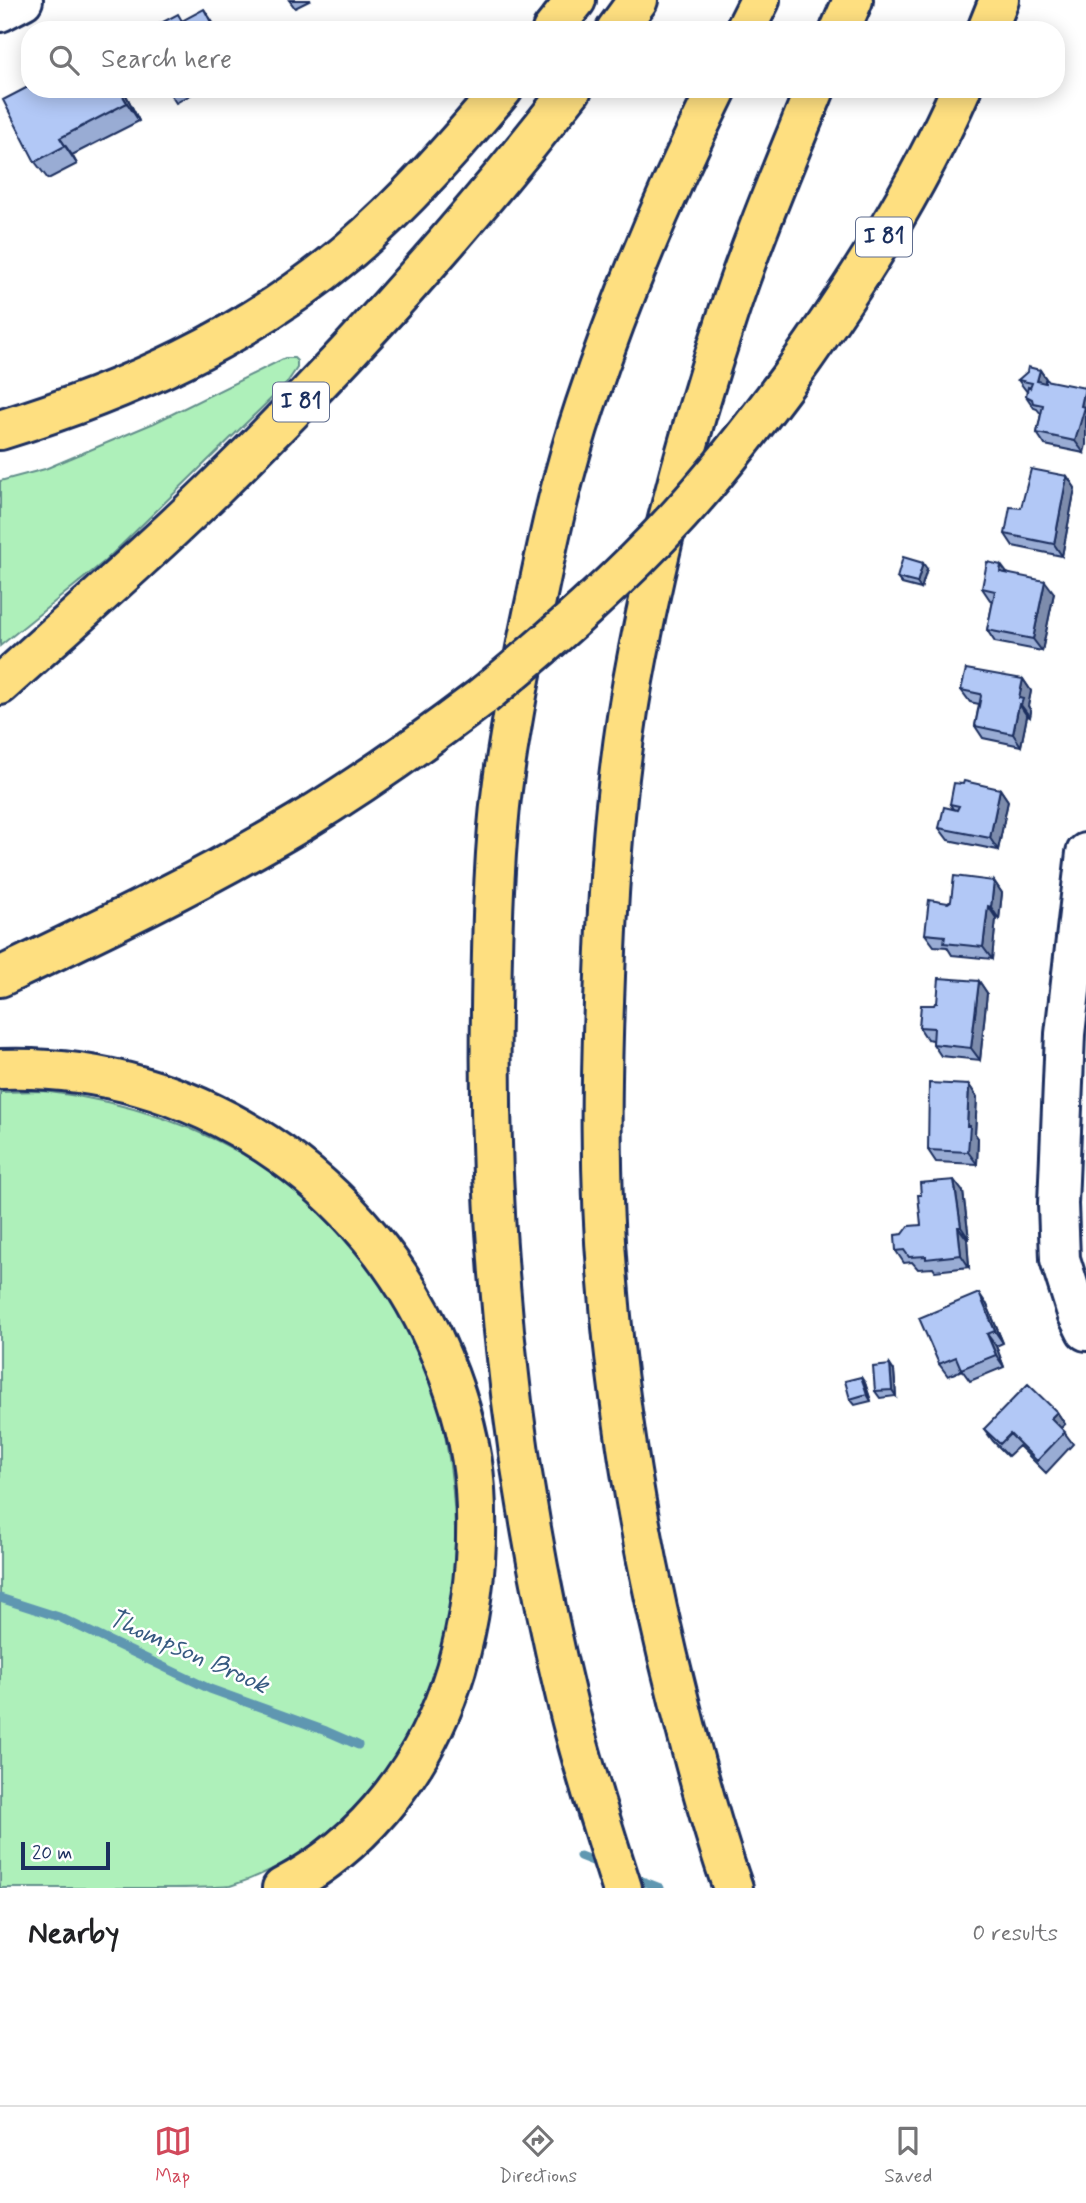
<!DOCTYPE html>
<html lang="en">
<head>
<meta charset="utf-8">
<style>
  :root { --surface:#fff; --page:#f6f6f6; --text:#202124; --muted:#757577; --line:#e0e0e0; --accent:#d1495b }
  body { margin:0; font-family:Mynerve,sans-serif; background:var(--page); color:var(--text) }
  .scale { position:absolute; left:21px; bottom:18px; width:89px; box-sizing:border-box; padding-left:7px; border:4px solid #1b2f5e; border-top:0; font-size:19px; line-height:24px; white-space:nowrap; color:#1b2f5e; -webkit-text-stroke:5px #fff; paint-order:stroke }
  .list { margin:0; padding:0; list-style:none }
  h2 { display:flex; justify-content:space-between; align-items:center; height:91px; margin:0; padding:0 28px; font-size:30px }
  h2 small { font-size:23px; font-weight:400; color:var(--muted) }
  .icon { flex:none; width:38px; height:38px; fill:none; stroke:currentColor; stroke-width:2; stroke-linecap:round; stroke-linejoin:round }
  .map { position:relative; flex:none; width:1086px; height:1888px; overflow:hidden }
  .search { position:absolute; background:var(--surface); box-shadow:0 4px 18px #0003; left:21px; right:21px; top:21px; height:77px; display:flex; align-items:center; gap:18px; box-sizing:border-box; padding:0 24px; border-radius:28px; color:var(--muted); font-size:26px }
  .sheet { height:217px; background:var(--surface) }
  nav { display:flex; justify-content:space-around; align-items:center; box-sizing:border-box; height:98px; border-top:2px solid var(--line); background:var(--surface); font-size:19px; color:var(--muted) }
  nav a { display:grid; justify-items:center; gap:4px }
  nav .on { color:var(--accent) }
  .map>svg:first-child { display:block }
</style>
</head>
<body>
<div class="map">
<svg width="1086" height="1888" viewBox="0 0 1086 1888">
  <rect width="100%" height="100%" fill="#fff"/>
  <filter id="ink" filterUnits="userSpaceOnUse"><feTurbulence type="fractalNoise" baseFrequency=".0143" numOctaves="2"/><feDisplacementMap in="SourceGraphic" scale="14" xChannelSelector="R" yChannelSelector="G"/><feConvolveMatrix kernelMatrix="1 2 1 2 8 2 1 2 1" color-interpolation-filters="sRGB"/></filter>
  <g filter="url(#ink)">
    <path fill="#aef0ba" stroke="#64908c" stroke-width="2" d="M285,358H294L297,361V368L286,384L105,561L0,646V481L45,469L154,423Z
      M43,1091C125,1101 201,1125 270,1171C300,1190 326,1218 349,1245C380,1280 407,1320 426,1364C436,1386 441,1411 445,1435C464,1534 458,1635 412,1725C374,1800 311,1861 230,1886C210,1888 183,1888 162,1888C108,1888 54,1888 0,1888V1092Z"/>
    <g fill="none" stroke-linecap="round" stroke-linejoin="round">
      <path stroke="#5f97b1" stroke-width="9" d="M0,1598L59,1617L210,1689L326,1731L358,1745
        M580,1856L603,1865
        M629,1876L660,1888"/>
      <defs>
        <path id="minor" d="M0,12L23,0
          M1086,853L1065,1034L1058,1204L1060,1259L1077,1313L1086,1331"/>
        <path id="highway" d="M552,30L576,0
          M616,30L638,0
          M745,30L760,0
          M840,30L853,0
          M987,30L999,0
          M791,376C856,285 916,191 961,89
          M0,430C127,391 246,338 349,251C405,203 455,146 503,89
          M0,685C71,621 143,558 211,492C340,366 461,232 572,89
          M0,977C101,929 202,881 299,823C363,784 424,741 483,696
          M0,1069C193,1062 370,1180 442,1358C459,1399 472,1444 475,1489C479,1549 473,1610 456,1669C428,1762 369,1842 282,1888
          M622,1888C603,1829 584,1770 569,1710C513,1482 487,1245 491,1010C492,942 493,874 500,806C508,735 522,665 537,595C550,532 564,468 585,406C621,298 666,192 717,89
          M733,1888C711,1826 695,1765 679,1701C644,1564 619,1423 608,1282C599,1180 601,1078 605,976C609,868 617,760 638,654C660,539 691,425 728,314C753,238 785,163 815,89"/>
      </defs>
      <use href="#minor" stroke="#1b2f5e" stroke-width="44"/>
      <use href="#highway" stroke="#1b2f5e" stroke-width="44"/>
      <use href="#minor" stroke="#fff" stroke-width="38"/>
      <use href="#highway" stroke="#fedf80" stroke-width="38"/>
      <defs>
        <path id="highway-bridge" d="M483,696C552,639 620,580 680,514C720,470 756,423 791,376"/>
      </defs>
      <use href="#highway-bridge" stroke="#1b2f5e" stroke-width="44" stroke-linecap="butt"/>
      <use href="#highway-bridge" stroke="#fedf80" stroke-width="38"/>
    </g>
    <path fill="#99acd4" stroke="#1b2f5e" stroke-width="2" d="M289,0H311L295,8Z
      M30,89H123L139,121L72,155L77,164L48,179L35,162Z
      M167,89H201L176,103Z
      M1040,370L1047,380L1084,453L1045,445L1037,433L1041,414L1037,409L1034,408L1026,396L1027,392L1018,380Z
      M1067,476L1075,488L1062,556L1013,546L1005,534L1021,508Z
      M927,569L921,589L902,584L897,578Z
      M1007,573L1054,593L1042,651L995,642L987,630L993,601L990,600L982,588Z
      M1023,679L1031,691L1028,706L1031,711L1030,717L1027,716L1021,746L983,738L975,726L979,704L970,702L961,690Z
      M1000,789L1008,801L998,850L948,840L939,828L953,809L950,804Z
      M994,881L1002,893L999,919L996,918L992,959L952,955L947,947L934,946L925,934L948,903Z
      M979,981L987,993L980,1060L941,1056L933,1044V1040L927,1039L919,1027L937,1003Z
      M969,1085L977,1097L975,1134L978,1138L977,1164L936,1162L928,1150Z
      M963,1192L969,1239H967L969,1267L935,1271L933,1268L918,1269L912,1262L904,1263L896,1251L903,1234L921,1225Z
      M987,1305L1003,1343L996,1346L1004,1367L970,1381L962,1370L948,1376L939,1364Z
      M894,1371L896,1396L880,1398L875,1391Z
      M865,1383L871,1401L855,1405L850,1399Z
      M1057,1412L1065,1424L1061,1428L1073,1444L1046,1473L1019,1446L1008,1456L993,1441L984,1429Z"/>
    <path fill="#7d8cac" stroke="#1b2f5e" stroke-width="2" d="M204,9L212,21L217,30H215Z
      M119,89H123L139,121L127,103Z
      M60,138L72,155L77,164L65,146Z
      M1040,370L1048,382L1046,393L1037,381Z
      M1085,388L1086,390V445L1084,453L1075,441L1081,406Z
      M1067,476L1075,488L1062,556L1054,544Z
      M923,563L927,569L921,589L917,583Z
      M1001,565L1010,577L1000,572Z
      M1045,581L1054,593L1042,651L1033,639Z
      M1023,679L1031,691L1028,706L1031,711L1030,717L1021,705L1019,698Z
      M1019,704L1027,716L1021,746L1013,734Z
      M1000,789L1008,801L998,850L990,838Z
      M994,881L1002,893L999,919L991,907Z
      M988,906L996,918L992,959L983,947Z
      M979,981L987,993L980,1060L971,1048Z
      M969,1085L977,1097L975,1134L978,1138L977,1164L968,1152L967,1126Z
      M954,1180L963,1192L969,1239L961,1227Z
      M958,1227L967,1239L969,1267L961,1255Z
      M979,1293L987,1305L1003,1343L995,1331Z
      M987,1334L996,1346L1004,1367L996,1355Z
      M890,1365L894,1371L896,1396L892,1390Z
      M861,1377L865,1383L871,1401L867,1394Z
      M1057,1412L1065,1424L1059,1430L1051,1418Z"/>
    <path fill="#b2c8f6" stroke="#1b2f5e" stroke-width="2" d="M204,9L215,30H148L178,14L182,21Z
      M30,86V89H119L127,103L60,138L65,146L35,162L3,100Z
      M1028,367L1040,370L1037,381L1045,383V380L1085,388L1081,406L1085,407L1075,441L1037,433L1043,405L1033,403L1032,399L1026,396L1028,387L1030,388L1032,383L1018,380L1027,372Z
      M1031,469L1067,476L1054,544L1005,534L1010,507L1021,508Z
      M903,557L923,563L917,583L897,578Z
      M987,562L1001,565L1000,572L1045,581L1033,639L987,630L995,591L982,588Z
      M966,669L1023,679L1019,698L1023,699L1021,705L1019,704L1013,734L975,726L981,696L980,694L961,690Z
      M964,781L1000,789L990,838L939,828L944,807L957,810L959,806L950,804L954,783L963,784Z
      M954,876L994,881L991,907L988,906L983,947L944,943L945,936L925,934L929,900L948,903L951,901Z
      M939,978L979,981L971,1048L933,1044L934,1028L919,1027L921,1005H934L935,1003H937Z
      M929,1083L969,1085L967,1126H970L968,1152L928,1150Z
      M954,1180L961,1227H958L961,1255L926,1259V1256L909,1257L904,1250L896,1251L895,1235L903,1234L909,1226L921,1225L918,1195H921L920,1183Z
      M979,1293L995,1331L987,1334L996,1355L961,1369L956,1357L939,1364L919,1318Z
      M890,1365L892,1390L875,1391L873,1367Z
      M861,1377L867,1394L850,1399L845,1381Z
      M1028,1384L1057,1412L1051,1418L1065,1432L1037,1461L1010,1434L1000,1444L984,1429Z"/>
  </g>
  <g text-anchor="middle" dominant-baseline="central" stroke-width="5" stroke-linejoin="round" paint-order="stroke">
    <g fill="#fff" stroke="#5f6d8e" stroke-width="2">
      <rect x="856" y="217.5" width="56" height="39" rx="5"/>
      <rect x="273" y="382.5" width="56" height="39" rx="5"/>
    </g>
    <g font-size="23" font-weight="bold" fill="#1b2f5e">
      <text x="884" y="237">I 81</text>
      <text x="301" y="402">I 81</text>
    </g>
    <g font-size="26" font-style="italic" fill="#375a81" stroke="#fff">
      <text transform="translate(188 1652) rotate(24)">Thompson Brook</text>
    </g>
  </g>
</svg>
<div class="scale">20 m</div>
<div class="search"><svg class="icon" aria-label="search" viewBox="0 0 24 24"><circle cx="10" cy="10" r="6"/><path d="M15 15l6 6"/></svg>Search here</div>
</div>
<section class="sheet">
<h2>Nearby<small>0 results</small></h2>
<ul class="list">
</ul>
</section>
<nav>
<a class="on"><svg class="icon" aria-label="map" viewBox="0 0 24 24"><path d="M3 6l6-2 6 2 6-2v14l-6 2-6-2-6 2zM9 4v14M15 6v14"/></svg>Map</a>
<a><svg class="icon" aria-label="directions" viewBox="0 0 24 24"><path d="M12 3l9 9-9 9-9-9zM9 14v-3h6M13 9l2 2-2 2"/></svg>Directions</a>
<a><svg class="icon" aria-label="saved" viewBox="0 0 24 24"><path d="M7 4h10v16l-5-4-5 4z"/></svg>Saved</a>
</nav>
</body>
</html>
